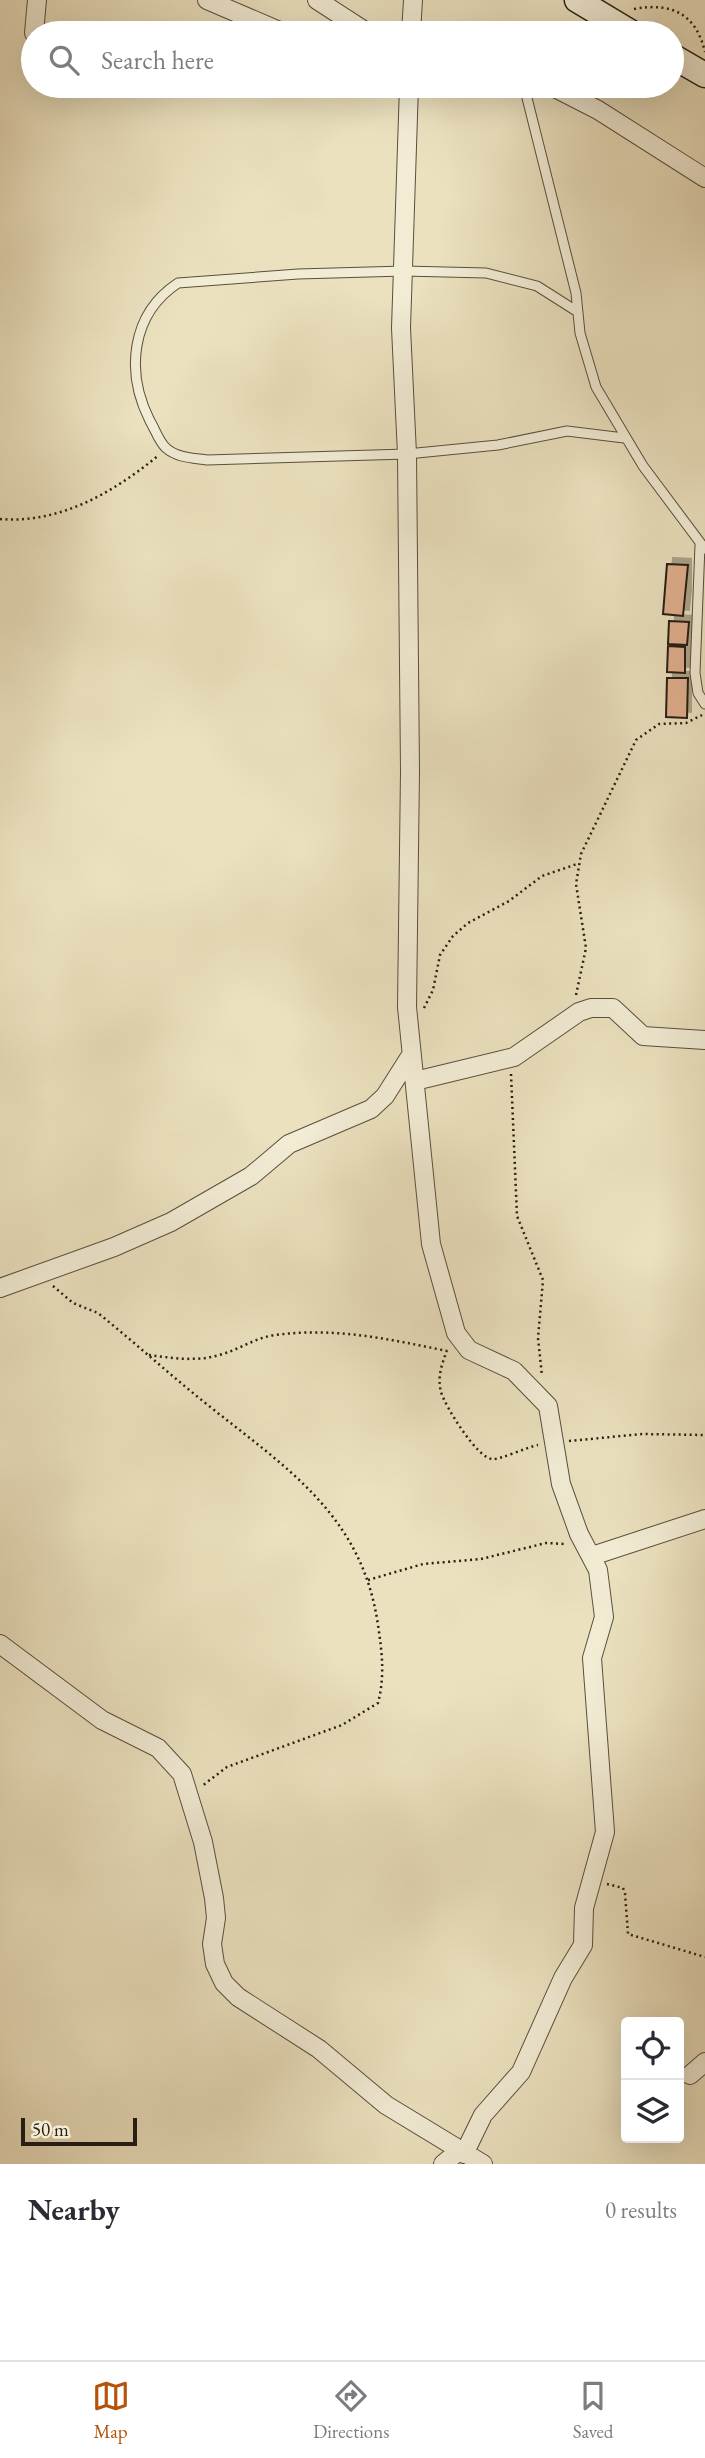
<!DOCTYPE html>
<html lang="en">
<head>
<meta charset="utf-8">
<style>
  :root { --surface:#fff; --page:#f2f2f3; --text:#2b2b33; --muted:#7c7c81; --line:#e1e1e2; --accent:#b45309 }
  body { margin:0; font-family:"EB Garamond",serif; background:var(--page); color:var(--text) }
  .controls { position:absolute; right:21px; bottom:21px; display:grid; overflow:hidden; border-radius:7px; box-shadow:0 7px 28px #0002 }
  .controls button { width:63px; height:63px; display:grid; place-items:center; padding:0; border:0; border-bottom:2px solid var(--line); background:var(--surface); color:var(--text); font:35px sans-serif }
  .scale { position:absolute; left:21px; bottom:18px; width:116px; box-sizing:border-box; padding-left:7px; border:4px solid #281e12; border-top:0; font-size:19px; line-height:24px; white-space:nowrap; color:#281e12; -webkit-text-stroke:5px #f2ecd5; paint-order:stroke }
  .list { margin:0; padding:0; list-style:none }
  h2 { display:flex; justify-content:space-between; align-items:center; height:91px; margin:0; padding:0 28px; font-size:30px }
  h2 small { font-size:23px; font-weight:400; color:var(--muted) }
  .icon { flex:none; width:38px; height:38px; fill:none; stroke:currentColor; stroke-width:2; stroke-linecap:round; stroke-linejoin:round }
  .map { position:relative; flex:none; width:705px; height:2164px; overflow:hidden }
  .search { position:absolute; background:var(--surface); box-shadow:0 7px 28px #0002; left:21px; right:21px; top:21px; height:77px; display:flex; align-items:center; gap:18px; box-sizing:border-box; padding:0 24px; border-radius:38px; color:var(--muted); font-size:26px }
  .sheet { height:196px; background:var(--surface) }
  nav { display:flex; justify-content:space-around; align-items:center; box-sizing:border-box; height:98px; border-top:2px solid var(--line); background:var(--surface); font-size:19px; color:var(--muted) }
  nav a { display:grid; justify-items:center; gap:4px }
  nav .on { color:var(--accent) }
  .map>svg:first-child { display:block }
</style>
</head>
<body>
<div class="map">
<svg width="705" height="2164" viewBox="0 0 705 2164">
  <defs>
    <filter id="shadow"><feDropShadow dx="6" dy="-6" stdDeviation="0" flood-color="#0004"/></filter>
  </defs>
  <rect width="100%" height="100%" fill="#ebe1bf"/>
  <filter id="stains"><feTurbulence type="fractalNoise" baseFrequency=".00286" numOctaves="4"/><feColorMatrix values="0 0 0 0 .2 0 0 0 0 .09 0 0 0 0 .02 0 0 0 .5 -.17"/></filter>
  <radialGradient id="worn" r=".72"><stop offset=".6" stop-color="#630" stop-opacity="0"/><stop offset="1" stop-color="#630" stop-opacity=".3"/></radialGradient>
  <path fill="#e1b08f" stroke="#281e12" stroke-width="2" filter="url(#shadow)" d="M667,564L688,565L683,616L663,614Z
    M669,621L689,622L687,645L668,644Z
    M668,646L685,647V673L667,672Z
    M667,678H688L687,718L666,717Z"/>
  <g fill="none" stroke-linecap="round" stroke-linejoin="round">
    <defs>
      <path id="lane" d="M524,86L576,293L580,333L596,387L643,466L705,549
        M578,312L537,286L486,273L404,271L298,274L178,283C131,314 125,372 150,421C155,429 159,442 166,448C177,458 194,458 207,460L407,454L498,445L567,431L624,438
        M700,545L695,673L698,693L705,704"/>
      <path id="street" d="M207,0L284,33
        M317,0L368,33
        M34,33L37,0
        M411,33L413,0
        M590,33L609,18
        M409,86L401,328L407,454L410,771L407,1007L431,1244L456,1333L469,1350L514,1371L548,1406L561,1484L579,1534L598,1570L604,1617L592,1658L605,1832L584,1908L583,1945L563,1978L521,2072L483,2115L464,2154
        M551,86L598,110L705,178
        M415,1081L514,1057L579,1012L591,1008H613L643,1036L705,1040
        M0,1288L114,1247L171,1222L251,1176L289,1144L371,1109L385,1096L411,1055
        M592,1556L705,1519
        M0,1644L102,1720L158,1748L182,1774L203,1842L214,1898L216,1918L212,1944L215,1964L224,1983L238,1997L319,2049L386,2105L483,2164
        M690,2075L705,2062
        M443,2164L459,2151"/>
      <path id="secondary" d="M577,0L632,33
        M672,56L705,75"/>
    </defs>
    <use href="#lane" stroke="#594f3d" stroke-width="11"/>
    <use href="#street" stroke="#594f3d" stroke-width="20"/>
    <use href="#secondary" stroke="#281e12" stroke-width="27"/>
    <path stroke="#281e12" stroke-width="2.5" stroke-dasharray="2 3.5" stroke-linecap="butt" d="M634,9C672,2 696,14 705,52
      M0,519C60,524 114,492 159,455
      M576,995L586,948L576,884L581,854L636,740L659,724L686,723L702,715
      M424,1008L433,990L440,955L453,936L468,923L509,901L542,876L577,864
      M511,1074L517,1216L543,1280L538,1338L542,1376
      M53,1286L73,1303L98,1313C134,1342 168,1373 204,1402C285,1467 362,1514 378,1625C382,1652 385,1676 378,1703L342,1725L227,1767L202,1786
      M447,1350C442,1364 437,1377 441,1392C445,1406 477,1458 492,1459C500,1460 527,1447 538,1445
      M149,1355C172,1358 196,1362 219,1355C239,1350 254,1338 275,1335C336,1327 388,1339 447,1351
      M569,1441L642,1434L705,1435
      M368,1580L423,1564L481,1559L546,1543L565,1544
      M607,1884L623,1888L625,1893L628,1934L705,1957"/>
    <use href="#lane" stroke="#f2ecd5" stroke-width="9"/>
    <use href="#street" stroke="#f2ecd5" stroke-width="18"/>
    <use href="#secondary" stroke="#f2ecd5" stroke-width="24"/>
  </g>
  <rect width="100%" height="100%" filter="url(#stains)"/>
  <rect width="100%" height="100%" fill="url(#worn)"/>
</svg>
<div class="controls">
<button><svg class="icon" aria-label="locate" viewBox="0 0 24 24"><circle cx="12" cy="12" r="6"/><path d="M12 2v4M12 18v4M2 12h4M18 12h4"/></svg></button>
<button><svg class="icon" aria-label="layers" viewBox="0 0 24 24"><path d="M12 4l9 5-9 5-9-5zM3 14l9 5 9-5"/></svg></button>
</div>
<div class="scale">50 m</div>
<div class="search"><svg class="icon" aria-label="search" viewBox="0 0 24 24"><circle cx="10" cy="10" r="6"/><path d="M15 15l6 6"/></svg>Search here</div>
</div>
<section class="sheet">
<h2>Nearby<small>0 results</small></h2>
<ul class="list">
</ul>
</section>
<nav>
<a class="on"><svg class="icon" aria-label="map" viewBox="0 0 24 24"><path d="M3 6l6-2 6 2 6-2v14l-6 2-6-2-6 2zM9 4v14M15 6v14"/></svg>Map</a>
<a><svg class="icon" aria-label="directions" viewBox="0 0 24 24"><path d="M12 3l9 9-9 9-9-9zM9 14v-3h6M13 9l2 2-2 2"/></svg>Directions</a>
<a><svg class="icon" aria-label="saved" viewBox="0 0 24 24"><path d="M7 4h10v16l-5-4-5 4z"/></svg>Saved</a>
</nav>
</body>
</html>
